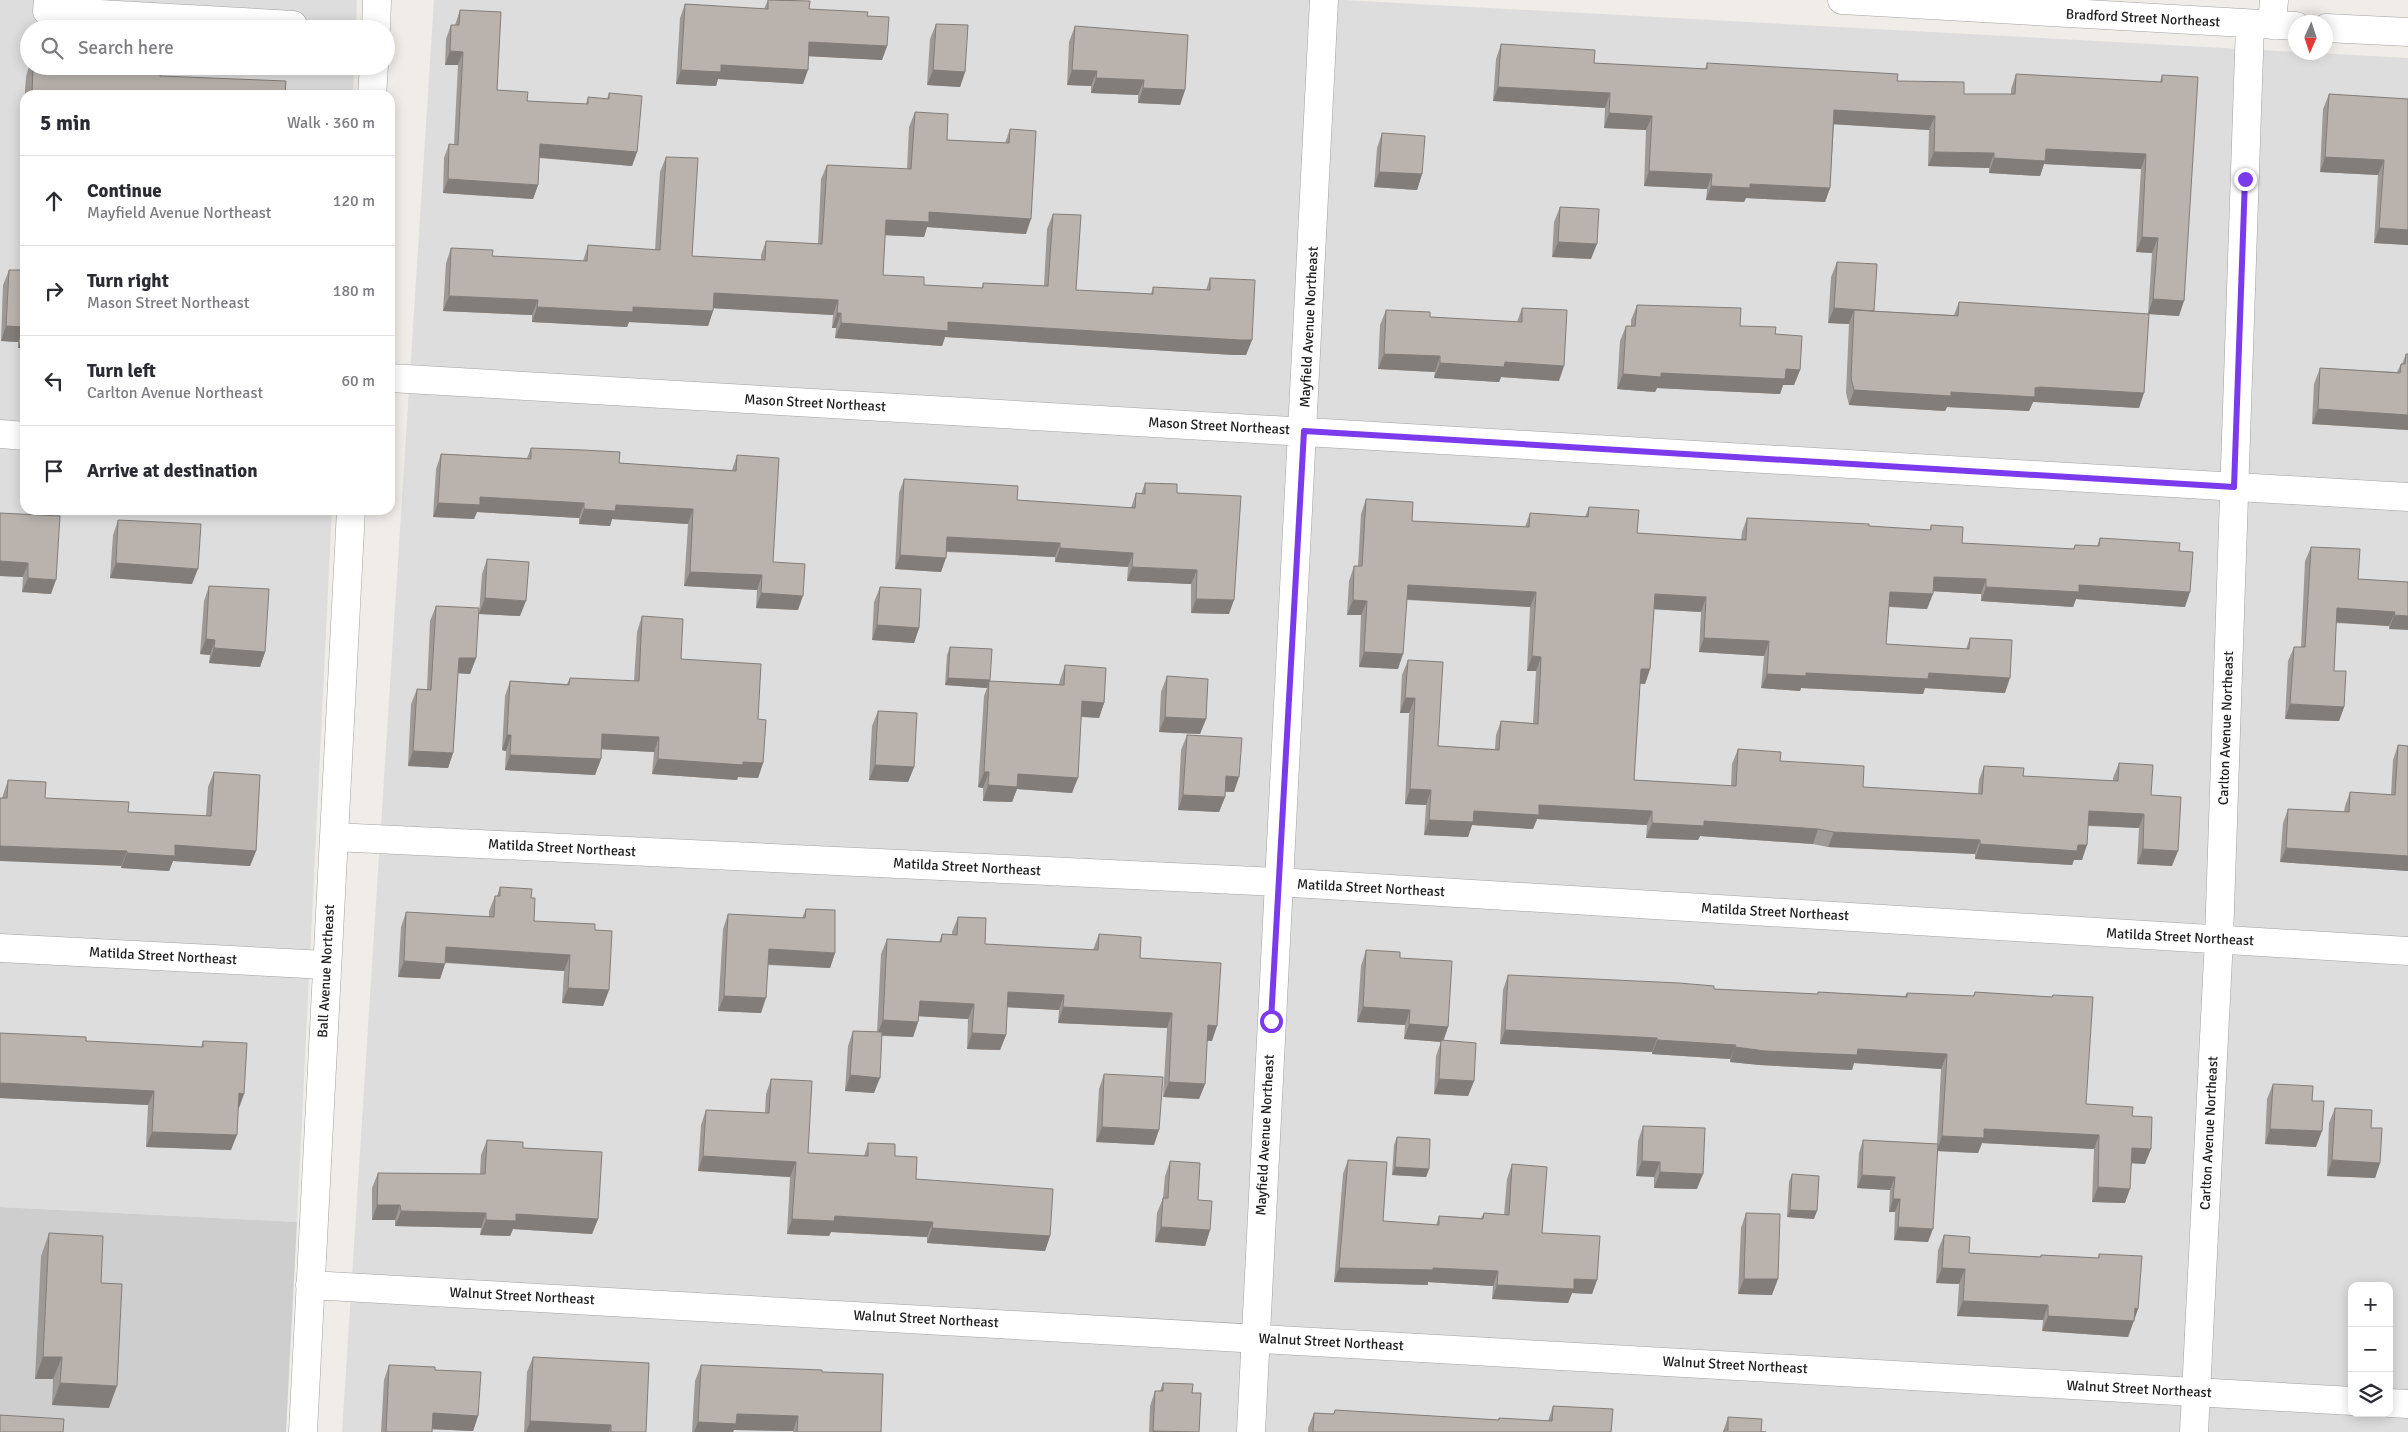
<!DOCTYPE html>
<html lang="en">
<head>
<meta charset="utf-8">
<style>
  :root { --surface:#fff; --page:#f7f7f7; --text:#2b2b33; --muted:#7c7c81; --line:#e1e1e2 }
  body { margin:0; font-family:Signika,sans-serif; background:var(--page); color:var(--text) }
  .controls { position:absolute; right:15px; bottom:15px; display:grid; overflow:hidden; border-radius:10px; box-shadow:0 2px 12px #0003 }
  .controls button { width:45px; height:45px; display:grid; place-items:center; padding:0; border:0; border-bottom:1px solid var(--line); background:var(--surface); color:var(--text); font:25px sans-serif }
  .compass { position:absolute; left:2288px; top:15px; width:45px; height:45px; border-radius:50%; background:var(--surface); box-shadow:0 2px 12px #0003; rotate:183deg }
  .stop { position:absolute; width:15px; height:15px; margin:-11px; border:4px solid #7c3aed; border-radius:50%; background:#fff }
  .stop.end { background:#7c3aed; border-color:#fff; box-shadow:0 1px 5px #0008 }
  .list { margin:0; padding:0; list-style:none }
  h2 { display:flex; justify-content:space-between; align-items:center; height:65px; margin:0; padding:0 20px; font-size:21px }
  h2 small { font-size:16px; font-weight:400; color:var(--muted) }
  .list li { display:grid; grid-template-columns:32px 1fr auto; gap:15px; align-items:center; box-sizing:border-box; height:90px; padding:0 20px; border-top:1px solid var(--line) }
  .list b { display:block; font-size:19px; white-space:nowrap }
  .list p { margin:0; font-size:16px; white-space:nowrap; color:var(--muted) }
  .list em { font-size:16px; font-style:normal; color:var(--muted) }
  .icon { flex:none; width:28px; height:28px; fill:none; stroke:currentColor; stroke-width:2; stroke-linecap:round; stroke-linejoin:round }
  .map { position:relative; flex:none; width:2408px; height:1432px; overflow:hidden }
  .search { position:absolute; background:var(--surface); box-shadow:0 2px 12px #0003; left:20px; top:20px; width:375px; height:55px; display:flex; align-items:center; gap:12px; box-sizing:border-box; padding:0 18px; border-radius:28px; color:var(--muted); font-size:19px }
  .panel { position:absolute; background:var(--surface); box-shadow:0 2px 12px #0003; left:20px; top:90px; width:375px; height:425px; border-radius:15px }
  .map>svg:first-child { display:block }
</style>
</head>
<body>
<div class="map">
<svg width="2408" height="1432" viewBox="0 0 2408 1432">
  <rect width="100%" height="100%" fill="#f0ede8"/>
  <path fill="#dedddd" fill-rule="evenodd" d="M0,0H357L356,29H29V66H354L353,95H25V510H332L297,1222L0,1207Z
    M434,0H1344L2408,58V1432H342ZM2352,1286H2389V1413H2352Z"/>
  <path fill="#cecece" d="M0,1207L297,1222L286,1432H0Z"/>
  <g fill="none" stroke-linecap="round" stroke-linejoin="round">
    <defs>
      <path id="minor" d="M48,0L47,11L293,25
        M1842,0L2296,26
        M2272,25L2274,0
        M2326,28L2408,32
        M376,29L377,0
        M372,95L374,66
        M390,378L2408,497
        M0,434L25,436
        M334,837L1277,882L2408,951
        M0,948L326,965
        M310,1285L2352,1401
        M2389,1403L2408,1404
        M303,1432L351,510
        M1251,1432C1273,955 1302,477 1324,0
        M2194,1432L2219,939L2250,24"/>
    </defs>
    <use href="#minor" stroke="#a1a1a1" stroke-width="29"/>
    <use href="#minor" stroke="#fff" stroke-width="28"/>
  </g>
  <path fill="#9f9995" d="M768,0H794L809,9L867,16L887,46L882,60L809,56L803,84L718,79L716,86L676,84L680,18L685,4L764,9Z
    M460,10L497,90L527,101L586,104L588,97L607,99L609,93L637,152L632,166L539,158L538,185L533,199L443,193L444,158L449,144H454L458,65H445L446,39L451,25H455Z
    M936,24L965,72L960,87L927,85L930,39Z
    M1075,26L1185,90L1180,105L1138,103V95L1091,93V86L1067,85L1069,42Z
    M1501,44L1594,63L1705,69L1707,63L1897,81L1964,94H2011V89L2016,74L2160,82L2162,75L2179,316L2149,314L2139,408L2035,402H2033L2029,411L1947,407L1945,411L1849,405L1846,393L1849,324L1828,323L1831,277L1837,262L1874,311L1954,315L1959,302L2148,314L2152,253L2136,252L2141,169L2044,164L2040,176L1989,173V168L1928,166L1929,130L1834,124L1830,188L1825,202L1746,198L1744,202L1706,200L1707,189L1644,186L1646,130L1604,128L1605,108L1493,101L1496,59Z
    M29,66H161L160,76L285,95H25V120L23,119L26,77Z
    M2329,94L2408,99V245L2374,243L2378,175L2320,172L2323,109Z
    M915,112L947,140L1005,143L1010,129L1026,234L927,227L924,237L885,235L883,275L924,285L982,288L983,283L1044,286L1047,229L1053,214L1076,290L1151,294L1153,287L1206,290L1210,278L1252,340L1246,355H1234L945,337L942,346L835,338L836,328H832L833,315L713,308V311L708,326L629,322L627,327L532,322V315L443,311L446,263L451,248L492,256L583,261L588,245L655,250L660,172L666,157L692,256L761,260V255L766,241L818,244L821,179L827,165L907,169L909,127Z
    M1382,133L1422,174L1417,190L1374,187L1377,148Z
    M1560,207L1591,259L1552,257L1554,222Z
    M9,270H25V348H18V342L1,341L3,285Z
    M1637,305L1740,326L1775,334L1800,370L1794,385H1783L1780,394L1657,388L1655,392L1617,389L1620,341L1626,326H1631V320Z
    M1522,308L1559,381L1501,377L1499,382L1434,378L1435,372L1378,369L1380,325L1386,310L1430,317L1517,322Z
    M2406,354H2408V430L2312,424L2314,384L2320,368L2397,372L2401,364H2402Z
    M531,448L619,463L732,470L737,455L773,562L798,610L756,608L757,590L684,586L688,524L612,519L610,526L579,524V518L477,512L474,519L433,517L436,469L441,454L527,458Z
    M904,479L1017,500L1131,508L1136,493L1141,494L1145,483L1177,493L1229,614L1191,613V584L1127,581L1128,567L1055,562V557L947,552L941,572L895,569L899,493Z
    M1366,499L1412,521L1525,527L1530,513L1585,517L1589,507L1637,533L1741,540L1742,532L1747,518L1930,530L1931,525L1962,543L2073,549L2075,545L2097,546L2100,538L2179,551L2185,607L2076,599L2073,607L1981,601V594L1933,591L1927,609L1889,607L1886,644L1966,649L1970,638L2005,693L1925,688L1923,694L1801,688L1800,691L1761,688L1764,656L1699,652L1701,612L1654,609L1650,669L1645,684H1640L1634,780L1731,786L1732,764L1738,749L1780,761L1863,787L1978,794L1979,780L1984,766L2023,776L2113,781V778L2119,763L2151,795L2172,866L2137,864L2139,828L2088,826L2082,860H2074L2072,865L1975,859V854L1828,847L1813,844L1700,836L1698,840L1646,838L1647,825L1537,819L1533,829L1472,825L1468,837L1424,835L1426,805L1405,804L1409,713H1400L1402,675L1408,660L1438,746L1495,749L1496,735L1501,721L1533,723L1536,671H1527L1530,607L1407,600L1398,669L1359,667L1361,615H1347L1349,581L1354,566H1358L1361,514Z
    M0,513L51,594L22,592L23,577L0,576Z
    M118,520L192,584L110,578L113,535Z
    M2311,547L2358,579L2408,582L2389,629V626L2336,623L2334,671L2344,707L2339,721L2285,719L2288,661L2294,647H2301L2305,561Z
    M487,559L520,616L479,614L482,574Z
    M209,586L265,652L260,667L209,663L210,655L200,654L204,601Z
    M880,587L919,628L914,643L872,640L874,602Z
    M436,606L476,658L470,674L458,673L453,753L448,768L408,766L411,704L417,689H427L430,621Z
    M642,616L681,659L758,719L763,763L758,778L738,777L737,780L652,774L654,752L601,749V759L595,775L505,770L506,751L502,750L505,696L510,681L567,684L570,678L634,681L637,632Z
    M950,647L990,681L1059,684L1060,680L1065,665L1104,703L1099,718L1081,717L1072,793L1017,789L1012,802L983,801V788L978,787L984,696L987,688L945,685L947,655Z
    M1167,676L1206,719L1200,734L1159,732L1161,692Z
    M878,711L914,767L908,782L869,780L872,726Z
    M1187,735L1234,792H1225V797L1219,812L1178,810L1181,750Z
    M2398,745L2408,871L2280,862L2283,823L2288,809L2344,812L2345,806L2350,792L2391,795L2393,760Z
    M214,772L256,851L250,866L173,861L169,871L121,868V866L2,798L8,780L45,798L128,812L206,816L208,787Z
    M500,887L531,898L534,921L595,930L609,990L603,1006L562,1003L564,971L445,963L440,979L398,977L401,927L406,912L489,917V911L495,896H497Z
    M806,909L835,953L830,968L768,965L761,1013L718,1011L723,929L728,914L802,918Z
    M958,917L985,944L1093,950L1099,934L1140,958L1212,1041H1207L1205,1084L1199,1099L1163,1097L1167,1028L1058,1023L1059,1010L1007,1007L1006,1035L1000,1050L967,1049L968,1019L919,1016L918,1022L913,1037L882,1036L874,1093L845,1091L848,1046L853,1031L877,1032L881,954L887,939L939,942L942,934L952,935V932Z
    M1366,950L1400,958L1448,1027L1443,1040L1474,1081L1468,1096L1434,1094L1436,1056L1441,1042L1404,1039L1405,1025L1357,1022L1361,966Z
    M1508,975L1714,989L1817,994L1818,992L1905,996L1907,993L1973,996L1975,992L2052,997L2053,995L2086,1104L2132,1116L2145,1164L2132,1163L2125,1203L2092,1202L2094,1149L1982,1143L1978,1153L1937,1151L1928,1242L1894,1240L1895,1212H1889L1890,1190L1857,1188L1859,1153L1863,1140L1937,1144L1941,1069L1854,1063L1852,1070L1760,1065L1730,1062V1059L1652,1054V1052L1500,1044L1503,990Z
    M0,1033L86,1041L201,1047L203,1041L244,1094L238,1108L231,1150L146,1147L148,1105L0,1098Z
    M1104,1074L1154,1145L1096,1142L1099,1089Z
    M771,1079L808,1153L864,1156L868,1143L895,1156L916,1179L1050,1236L1045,1251L927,1243V1237L831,1232L829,1236L787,1234L790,1177L698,1171L701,1125L706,1110L765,1113L766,1094Z
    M2273,1084L2312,1101L2316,1147L2265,1144L2267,1099Z
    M2335,1108L2371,1128L2380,1163L2375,1178L2327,1176L2329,1123Z
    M1643,1126L1697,1189L1654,1188V1177L1636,1176L1638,1141Z
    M1397,1137L1429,1169L1426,1177L1392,1175L1394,1145Z
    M487,1140L523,1148L598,1219L592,1234L513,1229L510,1236L480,1235L481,1228L395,1226V1220H372V1188L378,1173L480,1174L481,1155Z
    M1348,1160L1383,1221L1436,1225L1439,1216L1481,1218L1484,1213L1504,1215L1507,1179L1512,1164L1542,1233L1597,1280L1592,1294L1572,1293L1568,1303L1492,1299L1493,1286L1428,1282V1285L1334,1282L1343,1174Z
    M1170,1161L1198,1200L1210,1230L1205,1246L1155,1242L1157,1213L1163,1198L1165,1176Z
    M1792,1174L1814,1219L1787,1217L1789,1182Z
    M1746,1213L1772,1295L1738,1294L1741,1228Z
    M49,1233L109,1408L52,1405L53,1379H35L41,1256Z
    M1944,1235L1969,1253L2040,1257L2041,1255L2098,1258L2099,1254L2138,1309L2128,1337L2042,1331L2043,1320L1957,1316L1959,1284L1936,1283L1938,1250Z
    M533,1357L646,1432H524L527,1372Z
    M389,1365L435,1370L478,1416L473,1431L432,1429V1432H381L384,1380Z
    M701,1365L822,1372L881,1432H793V1431L734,1430L733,1432H692L695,1381Z
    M1163,1383L1199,1432H1149L1150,1406L1155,1391H1160Z
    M1553,1406L1611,1432H1308V1428L1314,1413L1333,1414L1335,1410L1498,1420L1499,1418L1548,1421Z
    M1728,1417L1761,1432H1766H1723Z"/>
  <path fill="#827d79" d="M809,42L887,46L882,60L804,56Z
    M450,51L463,52L458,65H445Z
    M721,65L808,70L803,84L718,79L716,86L676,84L681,70Z
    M933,70L965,72L960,87L927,85Z
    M1072,70L1097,71L1091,86L1067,85Z
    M1096,78L1144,80L1138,95L1091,93Z
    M1498,87L1610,93L1605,108L1493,101Z
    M1143,88L1185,90L1180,105L1138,103Z
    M1834,110L1935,116L1929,130L1829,124Z
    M1609,113L1652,116L1646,130L1604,128Z
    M540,144L637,152L632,166L535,157Z
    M2046,149L2146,154L2141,169L2044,164L2040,176L1989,173L1994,158Z
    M1934,152L1994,153L1989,168L1928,166Z
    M2325,157L2384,160L2378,175L2320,172Z
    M1649,171L1712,174L1707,189L1644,186Z
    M1379,172L1422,174L1417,190L1374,187Z
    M448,179L538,185L533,199L443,193Z
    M1750,184L1830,188L1825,202L1746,198L1744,202L1706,200L1711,186Z
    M929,212L1031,219L1026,234L927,227L924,237L881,235L886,220Z
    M2379,228L2408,230V245L2374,243Z
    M2142,237L2158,238L2152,253L2136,252Z
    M1558,242L1597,244L1591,259L1552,257Z
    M714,293L838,300L833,315L709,308Z
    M449,296L538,300L532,315L443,311Z
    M2153,299L2184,301L2179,316L2148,314Z
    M537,307H633L713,311L708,326L629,322L627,327L532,322Z
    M1834,308L1874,311L1854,310L1849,324L1828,323Z
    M837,313H841L836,328H832Z
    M948,322L1252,340L1246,355H1234L945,337L942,346L835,338L841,323Z
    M6,326L24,327L18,342L1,341Z
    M24,332H25V348H18Z
    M1384,354L1440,356L1435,372L1378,369Z
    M1505,362L1564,366L1559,381L1501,377L1499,382L1434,378L1440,363Z
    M1786,369L1800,370L1794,385H1783L1780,394L1657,388L1655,392L1617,389L1623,374Z
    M2040,387L2144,393L2139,408L2035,402H2033L2029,411L1947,407L1945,411L1849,405L1854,390L1951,392L2035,388Z
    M2318,409L2408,415V430L2312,424Z
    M480,497L584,503L579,518L477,512L474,519L433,517L438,503Z
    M616,505L693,509L688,524L612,519L610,526L579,524L584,509Z
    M947,537L1060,543L1055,557L942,551Z
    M1060,548L1133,553L1128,567L1055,562Z
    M900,555L946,558L941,572L895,569Z
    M0,561L28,563L23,577L0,576Z
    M116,563L198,569L192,584L110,578Z
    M1132,567L1197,570L1191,584L1127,581Z
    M690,572L762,575L757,590L684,586Z
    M1934,577L1986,579L1981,594L1929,591Z
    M28,578L56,580L51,594L22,592Z
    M1408,585L1536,592L1530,607L1402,599Z
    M2079,585L2190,592L2185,607L2076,599L2073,607L1981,601L1986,587Z
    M1890,592L1933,594L1927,609L1884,606Z
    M761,593L803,596L798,610L756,608Z
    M1655,594L1706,597L1701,612L1650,609Z
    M485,598L526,601L520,616L479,614Z
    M1196,599L1234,600L1229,614L1191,613Z
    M1353,600L1367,601L1361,615H1347Z
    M2337,608L2395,612L2389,626L2332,622Z
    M2394,615L2408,616V630L2389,629Z
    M877,625L919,628L914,643L872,640Z
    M1704,638L1769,641L1764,656L1699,652Z
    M206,639L215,640L210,655L200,654Z
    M214,648L265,652L260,667L209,663Z
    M1364,652L1403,654L1398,669L1359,667Z
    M1532,656L1541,657L1536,671H1527Z
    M459,658H476L470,674L454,673Z
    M1641,669H1650L1645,684L1636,683Z
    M1806,673H1929L2010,678L2005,693L1925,688L1923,694L1801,688L1800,691L1761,688L1767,674Z
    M948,678L990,680L987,688L945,685Z
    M1405,698H1415L1409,713H1400Z
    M1082,701L1104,703L1099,718L1076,716Z
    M2290,704L2344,707L2339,721L2285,719Z
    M1165,717L1206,719L1200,734L1159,732Z
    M602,734L659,737L654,752L597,749Z
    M507,735H511L506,751L502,750Z
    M413,751L453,753L448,768L408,766Z
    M510,755L601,759L595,775L505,770Z
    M658,759L743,762L763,763L758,778L738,777L737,780L652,774Z
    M875,765L914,767L908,782L869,780Z
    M984,772H989L983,788L978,787Z
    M1018,774L1078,778L1072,793L1017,789L1012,802L983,801L988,785Z
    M1226,776L1239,777L1234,792L1220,791Z
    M1410,789L1431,790L1426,805L1405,804Z
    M1183,795L1225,797L1219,812L1178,810Z
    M1539,805L1652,811L1647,825L1537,819L1533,829L1472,825L1468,837L1424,835L1429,820L1474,811Z
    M2089,811L2144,814L2139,828L2084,825Z
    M1704,821L1818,829L1813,844L1700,836L1698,840L1646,838L1652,823Z
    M1834,832L1980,840L1975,854L1828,847Z
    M1980,844L2078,845H2087L2082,860H2074L2072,865L1975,859Z
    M175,845L256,851L250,866L173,861L169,871L121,868L127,853Z
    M0,846L127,851L121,866L0,861Z
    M2286,848L2408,856V871L2280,862Z
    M2143,849L2178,851L2172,866L2137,864Z
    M446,947L570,955L564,971L441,962Z
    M769,949L835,953L830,968L763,964Z
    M404,961L445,964L440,979L398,977Z
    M568,988L609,990L603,1006L562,1003Z
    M1008,992L1064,995L1059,1010L1002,1007Z
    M724,996L766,998L761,1013L718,1011Z
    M920,1001L974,1004L968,1019L914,1016Z
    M1063,1007L1172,1013L1167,1028L1058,1023Z
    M1363,1007L1410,1010L1405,1025L1357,1022Z
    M883,1020L918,1022L913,1037L877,1035Z
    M1409,1024L1448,1027L1443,1042L1404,1039Z
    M1208,1025L1217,1026L1212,1041L1202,1040Z
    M1505,1030L1657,1038L1652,1052L1500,1044Z
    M972,1033L1006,1035L1000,1050L967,1049Z
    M1657,1040L1736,1045L1730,1059L1652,1054Z
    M1735,1047L1858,1049L1947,1054L1941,1069L1854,1063L1852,1070L1760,1065L1730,1062Z
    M850,1075L880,1078L874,1093L845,1091Z
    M1439,1079L1474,1081L1468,1096L1434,1094Z
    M1169,1082L1205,1084L1199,1099L1163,1097Z
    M0,1083L154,1091L148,1105L0,1098Z
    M239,1093L244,1094L239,1108H234Z
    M1102,1127L1159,1130L1154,1145L1096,1142Z
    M1984,1129L2099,1135L2094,1149L1982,1143L1978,1153L1937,1151L1942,1136Z
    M2270,1129L2322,1131L2316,1147L2265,1144Z
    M152,1132L237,1135L231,1150L146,1147Z
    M2132,1148L2151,1149L2145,1164L2127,1163Z
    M703,1156L796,1162L790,1177L698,1171Z
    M2332,1160L2380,1163L2375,1178L2327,1176Z
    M1642,1161L1660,1162L1654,1177L1636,1176Z
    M1395,1167L1429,1169L1426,1177L1392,1175Z
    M1660,1172L1703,1174L1697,1189L1654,1188Z
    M1862,1175L1895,1177L1890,1190L1857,1188Z
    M2098,1187L2130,1189L2125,1203L2092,1202Z
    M1893,1199H1900L1895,1212H1889Z
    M377,1205H400L395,1220H372Z
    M1790,1210L1817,1211L1814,1219L1787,1217Z
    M401,1211L486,1213L481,1228L395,1226Z
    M516,1214L598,1219L592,1234L513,1229L510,1236L480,1235L486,1220Z
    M835,1216L933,1222L927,1237L831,1232L829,1236L787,1234L792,1219Z
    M1161,1227L1210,1230L1205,1246L1155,1242Z
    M1898,1227L1933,1229L1928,1242L1894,1240Z
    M932,1228L1050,1236L1045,1251L927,1243Z
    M1339,1268H1433L1498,1271L1493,1286L1428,1282V1285L1334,1282Z
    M1942,1268L1965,1269L1959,1284L1936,1283Z
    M1574,1279L1597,1280L1592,1294L1572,1293L1568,1303L1492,1299L1497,1285Z
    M1744,1279H1778L1772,1295L1738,1294Z
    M1963,1301L2048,1305L2043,1320L1957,1316Z
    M2135,1308L2138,1309L2128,1337L2042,1331L2048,1316Z
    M43,1357H62L53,1379H35Z
    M60,1383L117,1386L109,1408L52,1405Z
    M433,1413L478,1416L473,1431L427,1429Z
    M737,1414L798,1416L793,1431L734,1430L733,1432H694L698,1422Z
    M530,1421L611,1425L609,1432H526Z
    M1153,1431L1179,1432H1153Z"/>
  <path fill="#b9b2ad" stroke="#827d79" d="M768,0L810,1L809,9L868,12L867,16L889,17L887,46L809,42L808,70L721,65V72L681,70L685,4L768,9Z
    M460,10L501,12L497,90L528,92L527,101L588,104V97L609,99V93L642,96L637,152L540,144L538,185L448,179L449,144L458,145L463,52L450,51L451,25H459Z
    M936,24L968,25L965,72L933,70Z
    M1075,26L1188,35L1185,90L1143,88L1144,80L1096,78L1097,71L1072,70Z
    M1501,44L1595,50L1594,63L1707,69V63L1898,74L1897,81L1964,82V94H2015L2016,74L2162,82V75L2198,77L2184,301L2153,299L2158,238L2142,237L2146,154L2046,149L2045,161L1994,158V153L1934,152L1935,116L1834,110L1830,188L1750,184V188L1711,186L1712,174L1649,171L1652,116L1609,113L1610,93L1498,87Z
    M33,66H161L160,76L286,81L285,95H32Z
    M2329,94L2408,99V230L2379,228L2384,160L2325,157Z
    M915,112L948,114L947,140L1009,143L1010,129L1036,131L1031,219L929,212V222L886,220L883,275L924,277V285L983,288V283L1048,286L1053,214L1081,215L1076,290L1153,294V287L1210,290V278L1255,280L1252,340H1240L948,322V331L841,323V313H837L838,300L714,293L713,311L633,307V312L537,307L538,300L449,296L451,248L493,250L492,256L587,261L588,245L660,250L666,157L698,158L692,256L765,260L766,241L822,244L827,165L911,169Z
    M1382,133L1425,136L1422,174L1379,172Z
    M1560,207L1599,209L1597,244L1558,242Z
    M1837,262L1877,264L1874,311L1834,308Z
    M9,270H25V332H24V327L6,326Z
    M1959,302L2149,314L2144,393L2040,387L2035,388V397L1951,392V396L1854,390L1851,378L1854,310L1958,316Z
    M1637,305L1741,308L1740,326L1776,327L1775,334L1802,336L1800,370L1786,369L1785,379L1661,373V377L1623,374L1626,326H1635Z
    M1522,308L1567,310L1564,366L1505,362L1504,367L1440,363V356L1384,354L1386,310L1430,312V317L1522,322Z
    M2406,354H2408V415L2318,409L2320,368L2400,373L2401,364H2405Z
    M531,448L583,450L620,452L619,463L736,471L737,455L779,458L773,562L805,564L803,596L761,593L762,575L690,572L693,509L616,505L615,511L584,509V503L480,497V505L438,503L441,454L531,459Z
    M904,479L1018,486L1017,500L1135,508L1136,493L1145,494V483L1177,484V493L1241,496L1234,600L1196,599L1197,570L1132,567L1133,553L1060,548V543L947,537L946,558L900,555Z
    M1366,499L1413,502L1412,521L1529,527L1530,513L1588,517L1589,507L1639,510L1637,533L1746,540L1747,518L1869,524V526L1931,530V525L1963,527L1962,543L2074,549L2075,545L2099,546L2100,538L2180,543L2179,551L2193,552L2190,592L2079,585V592L1986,587V579L1934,577L1933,594L1890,592L1886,644L1969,649L1970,638L2012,640L2010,678L1929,673L1928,679L1806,673V676L1767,674L1769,641L1704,638L1706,597L1655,594L1650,669H1641L1634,780L1736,786L1738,749L1781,752L1780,761L1864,766L1863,787L1982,794L1984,766L2024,768L2023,776L2118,781L2119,763L2153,765L2151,795L2181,797L2178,851L2143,849L2144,814L2089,811L2087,845H2078L2077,851L1980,844V840L1834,832L1818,829L1704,821V826L1652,823V811L1539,805V815L1474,811L1473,822L1429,820L1431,790L1410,789L1415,698H1405L1408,660L1443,662L1438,746L1499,750L1501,721L1538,724L1541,657L1532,656L1536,592L1408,585L1403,654L1364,652L1367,601L1353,600L1354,566H1362Z
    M0,513L60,516L56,580L28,578V563L0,561Z
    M118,520L201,524L198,569L116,563Z
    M2311,547L2360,549L2358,579L2408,582V616L2394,615L2395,612L2337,608L2334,671H2346L2344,707L2290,704L2294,647H2305Z
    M487,559L529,562L526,601L485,598Z
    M209,586L269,589L265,652L214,648L215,640L206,639Z
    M880,587L921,589L919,628L877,625Z
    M436,606L479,608L476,658H459L453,753L413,751L417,689L431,690Z
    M642,616L683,619L681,659L761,664L758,719L766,720L763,763L743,762V765L658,759L659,737L602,734L601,759L510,755L511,735H507L510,681L569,685L570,678L639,681Z
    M950,647L992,649L990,680L948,678Z
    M1065,665L1106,668L1104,703L1082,701L1078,778L1018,774L1017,787L988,785L989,772H984L989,681L1064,685Z
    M1167,676L1208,679L1206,719L1165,717Z
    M878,711L917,713L914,767L875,765Z
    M1187,735L1242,738L1239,777L1226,776L1225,797L1183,795Z
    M2398,745L2408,746V856L2286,848L2288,809L2349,812L2350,792L2395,795Z
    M214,772L260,775L256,851L175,845V856L127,853V851L0,846V798H7L8,780L46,782L45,798L129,802L128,812L211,816Z
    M500,887L532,889L531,898H535L534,921L595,924V930L612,931L609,990L568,988L570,955L446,947L445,964L404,961L406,912L494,917L495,896H500Z
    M806,909L835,910V953L769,949L766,998L724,996L728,914L805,918Z
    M958,917L986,918L985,944L1098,950L1099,934L1141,937L1140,958L1221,963L1217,1026L1208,1025L1205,1084L1169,1082L1172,1013L1063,1007L1064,995L1008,992L1006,1035L972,1033L974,1004L920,1001L918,1022L883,1020L887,939L941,942L942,934L957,935Z
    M1366,950L1400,952V958L1452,961L1448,1027L1409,1024L1410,1010L1363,1007Z
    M1508,975L1679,983L1714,986V989L1818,994V992L1907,997V993L1974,996L1975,992L2052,997L2053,995L2093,997L2086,1104L2133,1107L2132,1116L2152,1117L2151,1149L2132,1148L2130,1189L2098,1187L2099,1135L1984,1129V1138L1942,1136L1947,1054L1858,1049L1857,1055L1765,1051L1735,1047L1736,1045L1657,1040V1038L1505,1030Z
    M853,1031L882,1032L880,1078L850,1075Z
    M0,1033L86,1037V1041L203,1047V1041L247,1043L244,1094L239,1093L237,1135L152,1132L154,1091L0,1083Z
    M1441,1040L1476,1043L1474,1081L1439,1079Z
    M1104,1074L1163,1077L1159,1130L1102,1127Z
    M771,1079L812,1081L808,1153L868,1156V1143L895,1144V1156L917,1157L916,1179L1053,1189L1050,1236L932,1228L933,1222L835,1216L834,1221L792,1219L796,1162L703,1156L706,1110L769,1113Z
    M2273,1084L2313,1086L2312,1101H2324L2322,1131L2270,1129Z
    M2335,1108L2372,1110L2371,1128H2382L2380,1163L2332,1160Z
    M1643,1126L1705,1128L1703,1174L1660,1172V1162L1642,1161Z
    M1397,1137L1430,1139L1429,1169L1395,1167Z
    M487,1140L523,1142V1148L602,1152L598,1219L516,1214V1221L486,1220V1213L401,1211L400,1205H377L378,1173L485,1174Z
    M1863,1140L1938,1144L1933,1229L1898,1227L1900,1199H1893L1895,1177L1862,1175Z
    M1348,1160L1387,1162L1383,1221L1439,1225V1216L1483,1219L1484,1213L1509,1215L1512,1164L1547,1167L1542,1233L1600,1236L1597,1280L1574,1279V1289L1497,1285L1498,1271L1433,1268V1270L1339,1268Z
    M1170,1161L1200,1163L1198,1200L1212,1201L1210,1230L1161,1227L1163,1198H1168Z
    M1792,1174L1819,1176L1817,1211L1790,1210Z
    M1746,1213L1780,1214L1778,1279H1744Z
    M49,1233L103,1236L101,1283L122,1284L117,1386L60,1383L62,1357H43Z
    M1944,1235L1970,1237L1969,1253L2041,1257V1255L2099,1258V1254L2142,1256L2138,1309L2135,1308L2134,1321L2048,1316V1305L1963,1301L1965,1269L1942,1268Z
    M533,1357L649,1363L646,1432H611V1425L530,1421Z
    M389,1365L435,1367V1370L481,1372L478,1416L433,1413L432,1432H386Z
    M701,1365L822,1370V1372L883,1374L881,1432H797L798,1416L737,1414L736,1424L698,1422Z
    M1163,1383L1193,1384L1192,1393H1201L1199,1432L1153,1431L1155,1391H1163Z
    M1553,1406L1613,1409L1611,1432H1313L1314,1413L1334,1414L1335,1410L1499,1420V1418L1552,1421Z
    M0,1415L64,1419L63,1432H0Z
    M1728,1417L1762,1419L1761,1432H1766H1724V1430H1728Z"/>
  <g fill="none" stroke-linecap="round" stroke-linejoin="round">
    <path stroke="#7c3aed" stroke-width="6" d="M1271,1021L1304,431L2234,487L2245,179"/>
  </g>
  <g text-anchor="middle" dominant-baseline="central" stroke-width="4.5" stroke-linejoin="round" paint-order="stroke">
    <g font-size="14" fill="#202020" stroke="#fff">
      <text transform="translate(2143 18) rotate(3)">Bradford Street Northeast</text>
      <text transform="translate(1309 327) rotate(-87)">Mayfield Avenue Northeast</text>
      <text transform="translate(815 403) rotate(3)">Mason Street Northeast</text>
      <text transform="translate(1219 426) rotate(3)">Mason Street Northeast</text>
      <text transform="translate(2226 728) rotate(-88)">Carlton Avenue Northeast</text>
      <text transform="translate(562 848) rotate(3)">Matilda Street Northeast</text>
      <text transform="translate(967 867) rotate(3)">Matilda Street Northeast</text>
      <text transform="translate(1371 888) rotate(3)">Matilda Street Northeast</text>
      <text transform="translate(1775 912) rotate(3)">Matilda Street Northeast</text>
      <text transform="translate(2180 937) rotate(3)">Matilda Street Northeast</text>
      <text transform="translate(163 956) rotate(3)">Matilda Street Northeast</text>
      <text transform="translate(326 971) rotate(-87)">Ball Avenue Northeast</text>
      <text transform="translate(2209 1133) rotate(-87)">Carlton Avenue Northeast</text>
      <text transform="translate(1265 1135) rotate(-87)">Mayfield Avenue Northeast</text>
      <text transform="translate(522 1296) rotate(3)">Walnut Street Northeast</text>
      <text transform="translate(926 1319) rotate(3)">Walnut Street Northeast</text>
      <text transform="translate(1331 1342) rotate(3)">Walnut Street Northeast</text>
      <text transform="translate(1735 1365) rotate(3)">Walnut Street Northeast</text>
      <text transform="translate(2139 1389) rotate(3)">Walnut Street Northeast</text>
    </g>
  </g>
</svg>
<div class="controls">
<button>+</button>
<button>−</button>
<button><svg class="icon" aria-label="layers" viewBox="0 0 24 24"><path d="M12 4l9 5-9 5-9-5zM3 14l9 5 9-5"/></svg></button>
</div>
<svg class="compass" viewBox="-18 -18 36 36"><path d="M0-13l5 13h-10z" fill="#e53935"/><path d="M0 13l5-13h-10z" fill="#7c7c81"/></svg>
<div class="stop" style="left:1271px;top:1021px"></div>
<div class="stop end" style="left:2245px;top:179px"></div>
<div class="search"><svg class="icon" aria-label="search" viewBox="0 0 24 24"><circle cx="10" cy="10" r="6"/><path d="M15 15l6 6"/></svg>Search here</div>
<section class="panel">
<h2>5 min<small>Walk · 360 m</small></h2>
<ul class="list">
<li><svg class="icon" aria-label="ahead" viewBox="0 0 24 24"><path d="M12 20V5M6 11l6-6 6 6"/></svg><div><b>Continue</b><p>Mayfield Avenue Northeast</p></div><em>120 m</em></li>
<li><svg class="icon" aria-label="right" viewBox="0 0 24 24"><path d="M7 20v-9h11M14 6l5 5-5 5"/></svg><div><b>Turn right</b><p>Mason Street Northeast</p></div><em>180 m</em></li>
<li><svg class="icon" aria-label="left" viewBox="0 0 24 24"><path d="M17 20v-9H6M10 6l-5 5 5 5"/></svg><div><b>Turn left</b><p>Carlton Avenue Northeast</p></div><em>60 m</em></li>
<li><svg class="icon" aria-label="arrive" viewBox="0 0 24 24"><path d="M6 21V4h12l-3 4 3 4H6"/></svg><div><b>Arrive at destination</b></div></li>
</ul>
</section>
</div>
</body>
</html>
